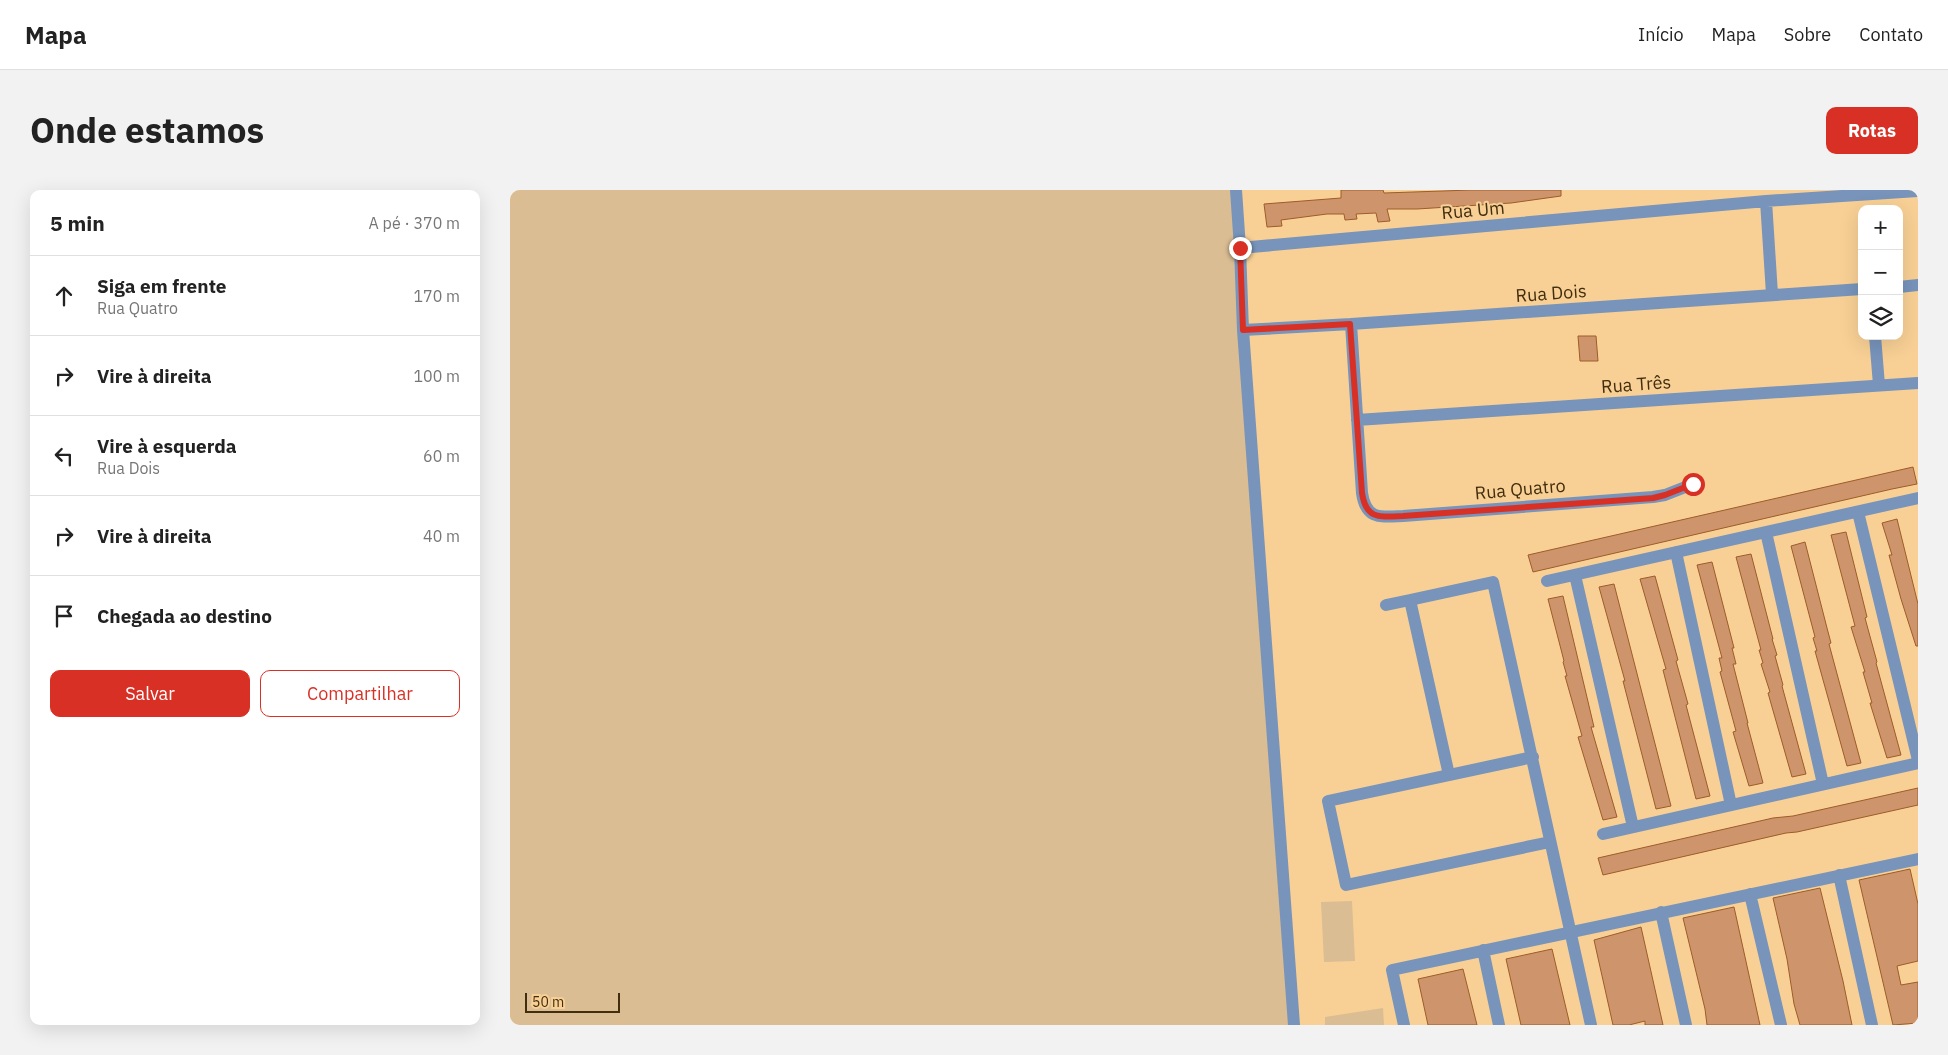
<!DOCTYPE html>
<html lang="pt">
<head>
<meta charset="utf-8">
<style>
  :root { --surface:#fff; --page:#f2f2f2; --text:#222; --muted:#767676; --line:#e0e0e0; --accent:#d93025 }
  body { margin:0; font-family:"IBM Plex Sans",sans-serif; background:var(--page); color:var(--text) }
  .controls { position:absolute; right:15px; top:15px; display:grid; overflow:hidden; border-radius:10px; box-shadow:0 5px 20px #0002 }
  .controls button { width:45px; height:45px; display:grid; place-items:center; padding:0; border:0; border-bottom:1px solid var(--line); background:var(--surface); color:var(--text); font:25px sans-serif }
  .scale { position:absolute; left:15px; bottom:12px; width:95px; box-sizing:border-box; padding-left:5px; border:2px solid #422e0e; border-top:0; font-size:14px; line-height:18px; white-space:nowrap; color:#422e0e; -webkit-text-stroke:4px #f8d095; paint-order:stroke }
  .stop { position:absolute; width:15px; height:15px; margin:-11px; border:4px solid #d93025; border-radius:50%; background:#fff }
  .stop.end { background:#d93025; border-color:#fff; box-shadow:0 1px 5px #0008 }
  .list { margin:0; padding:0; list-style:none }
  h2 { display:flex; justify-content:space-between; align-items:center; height:65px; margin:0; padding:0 20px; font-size:21px }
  h2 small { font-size:16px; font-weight:400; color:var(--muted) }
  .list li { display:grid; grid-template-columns:32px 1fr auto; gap:15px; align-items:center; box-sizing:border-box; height:80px; padding:0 20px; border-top:1px solid var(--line) }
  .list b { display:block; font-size:19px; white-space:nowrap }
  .list p { margin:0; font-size:16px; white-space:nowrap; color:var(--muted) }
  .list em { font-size:16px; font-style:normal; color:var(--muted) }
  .actions { display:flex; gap:10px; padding:15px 20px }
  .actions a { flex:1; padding:11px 0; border:1px solid var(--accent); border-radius:10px; text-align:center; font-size:18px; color:var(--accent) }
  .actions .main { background:var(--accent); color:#fff }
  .icon { flex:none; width:28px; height:28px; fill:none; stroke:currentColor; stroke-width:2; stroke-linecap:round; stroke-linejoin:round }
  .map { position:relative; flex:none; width:1408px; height:835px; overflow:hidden; border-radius:10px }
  header { display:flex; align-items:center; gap:30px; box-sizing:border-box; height:70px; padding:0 25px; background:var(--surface); border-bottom:1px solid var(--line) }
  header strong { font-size:24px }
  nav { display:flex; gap:28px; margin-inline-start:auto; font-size:18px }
  .intro { display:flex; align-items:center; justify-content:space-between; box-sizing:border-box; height:120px; padding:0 30px }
  h1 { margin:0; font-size:35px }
  .button { padding:12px 22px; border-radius:10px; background:var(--accent); color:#fff; font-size:18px; font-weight:700 }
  main { display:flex; gap:30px; padding:0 30px }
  aside { flex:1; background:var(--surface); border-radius:10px; box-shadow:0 5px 20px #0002 }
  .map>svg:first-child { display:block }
</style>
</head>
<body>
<header>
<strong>Mapa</strong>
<nav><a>Início</a><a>Mapa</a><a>Sobre</a><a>Contato</a></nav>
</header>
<div class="intro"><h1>Onde estamos</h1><a class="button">Rotas</a></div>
<main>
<aside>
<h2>5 min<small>A pé · 370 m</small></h2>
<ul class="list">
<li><svg class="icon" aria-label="ahead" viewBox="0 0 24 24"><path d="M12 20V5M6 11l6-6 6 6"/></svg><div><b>Siga em frente</b><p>Rua Quatro</p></div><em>170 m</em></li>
<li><svg class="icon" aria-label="right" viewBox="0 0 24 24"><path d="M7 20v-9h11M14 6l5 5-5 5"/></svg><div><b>Vire à direita</b></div><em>100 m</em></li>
<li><svg class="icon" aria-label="left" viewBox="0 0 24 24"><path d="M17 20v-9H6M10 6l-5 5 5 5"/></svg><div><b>Vire à esquerda</b><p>Rua Dois</p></div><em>60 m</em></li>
<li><svg class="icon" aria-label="right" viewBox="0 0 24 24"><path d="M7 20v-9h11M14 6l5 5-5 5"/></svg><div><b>Vire à direita</b></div><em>40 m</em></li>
<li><svg class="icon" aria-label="arrive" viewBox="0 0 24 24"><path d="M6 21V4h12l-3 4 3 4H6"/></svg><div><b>Chegada ao destino</b></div></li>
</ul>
<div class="actions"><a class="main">Salvar</a><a>Compartilhar</a></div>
</aside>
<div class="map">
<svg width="1408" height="835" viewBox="0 0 1408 835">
  <rect width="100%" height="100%" fill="#f8d095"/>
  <path fill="#dabd93" d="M0,0H721L781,835H0Z
    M842,711L845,771L814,772L811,712Z
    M873,818L874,835H815V827Z"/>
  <path fill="#ce956c" stroke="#9e5c27" d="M831,0H873L874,3L961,0H1051V6L1001,13L907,19H877L880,31L868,32L866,23L846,24L847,29L835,30L834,24H817L771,30L772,36L757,37L754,14L831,8Z
    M1068,146H1086L1088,171H1070Z
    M1403,277L1407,294L1382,299L1023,382L1018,365Z
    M1387,329L1408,414V456H1406L1391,409L1379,365H1382L1372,333Z
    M1336,342L1357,427L1355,428L1367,472L1366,473L1391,565L1377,568L1360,513H1362L1353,482H1355L1341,437L1345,436L1321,345Z
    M1295,352L1317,438L1321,453L1319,454L1351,573L1337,576L1305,461H1307L1303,448L1305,447L1281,356Z
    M1241,364L1263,449H1262L1267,465L1265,466L1273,495L1272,496L1296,584L1282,587L1258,503L1260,502L1251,474L1253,473L1249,460H1251L1226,367Z
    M1202,372L1224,458H1222L1226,474H1223L1238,533H1237L1253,593L1239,596L1223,542L1226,541L1210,482L1212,481L1209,468H1212L1187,375Z
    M1145,386L1168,470L1166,471L1178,514L1176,515L1200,606L1186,609L1153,480L1156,479L1130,389Z
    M1104,394L1161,616L1146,619L1113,491H1115L1089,397Z
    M1053,406L1084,537H1081L1107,627L1093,630L1068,547L1072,546L1055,486H1057L1053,472L1054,471L1038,409Z
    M1408,598V615L1287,642L1276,643L1093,685L1088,668L1263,628L1283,626Z
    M1400,679L1408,714V771L1387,776L1391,795L1408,792V833L1383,835L1349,690Z
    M1310,698L1333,791L1342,835H1290L1284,814L1277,769L1263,708Z
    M1224,717L1250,835H1197L1195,819L1173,728Z
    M1131,737L1153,835H1135V831L1119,835H1103L1084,750Z
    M1042,759L1060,835H1011L996,769Z
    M953,779L967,835H918L908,789Z"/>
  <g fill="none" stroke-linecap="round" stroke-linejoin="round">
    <path stroke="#7894bb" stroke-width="12" d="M726,0L730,58L733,140L784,835
      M1256,11L1262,104
      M730,58L1256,11L1408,1
      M1389,97L1408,95
      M841,134L852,303C856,330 870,327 893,326L1143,307L1155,305L1183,294
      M733,140L841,134L1352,99
      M1365,146L1369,195
      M847,230L1408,193
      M1348,322L1408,570
      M1256,342L1313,594
      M1166,362L1221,615
      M1065,385L1123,637
      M1037,391L1408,308
      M876,415L900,410
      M1023,567L818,611L836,695L1040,652
      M939,585L900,410L983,392L1081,835
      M1093,644L1408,573
      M1329,685L1362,835
      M1240,704L1271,835
      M1151,722L1176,835
      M973,760L989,835
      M894,835L882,780L1408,669"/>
  </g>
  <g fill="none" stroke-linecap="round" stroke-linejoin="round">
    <path stroke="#d93025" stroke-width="6" d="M730,58L733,140L840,134L852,303C856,330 870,327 893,326L1143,308L1155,305L1183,294"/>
  </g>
  <g text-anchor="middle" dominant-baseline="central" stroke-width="4" stroke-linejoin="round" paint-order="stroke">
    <g font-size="18" fill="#422e0e" stroke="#f8d095">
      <text transform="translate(963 20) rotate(-5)">Rua Um</text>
      <text transform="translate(1041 103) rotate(-4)">Rua Dois</text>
      <text transform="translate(1126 194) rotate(-4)">Rua Três</text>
      <text transform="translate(1010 299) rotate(-5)">Rua Quatro</text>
    </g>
  </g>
</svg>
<div class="controls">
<button>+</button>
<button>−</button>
<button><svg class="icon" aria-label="layers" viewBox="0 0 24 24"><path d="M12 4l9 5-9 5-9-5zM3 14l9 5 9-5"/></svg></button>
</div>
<div class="scale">50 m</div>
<div class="stop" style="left:1183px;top:294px"></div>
<div class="stop end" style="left:730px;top:58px"></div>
</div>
</main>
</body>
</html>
